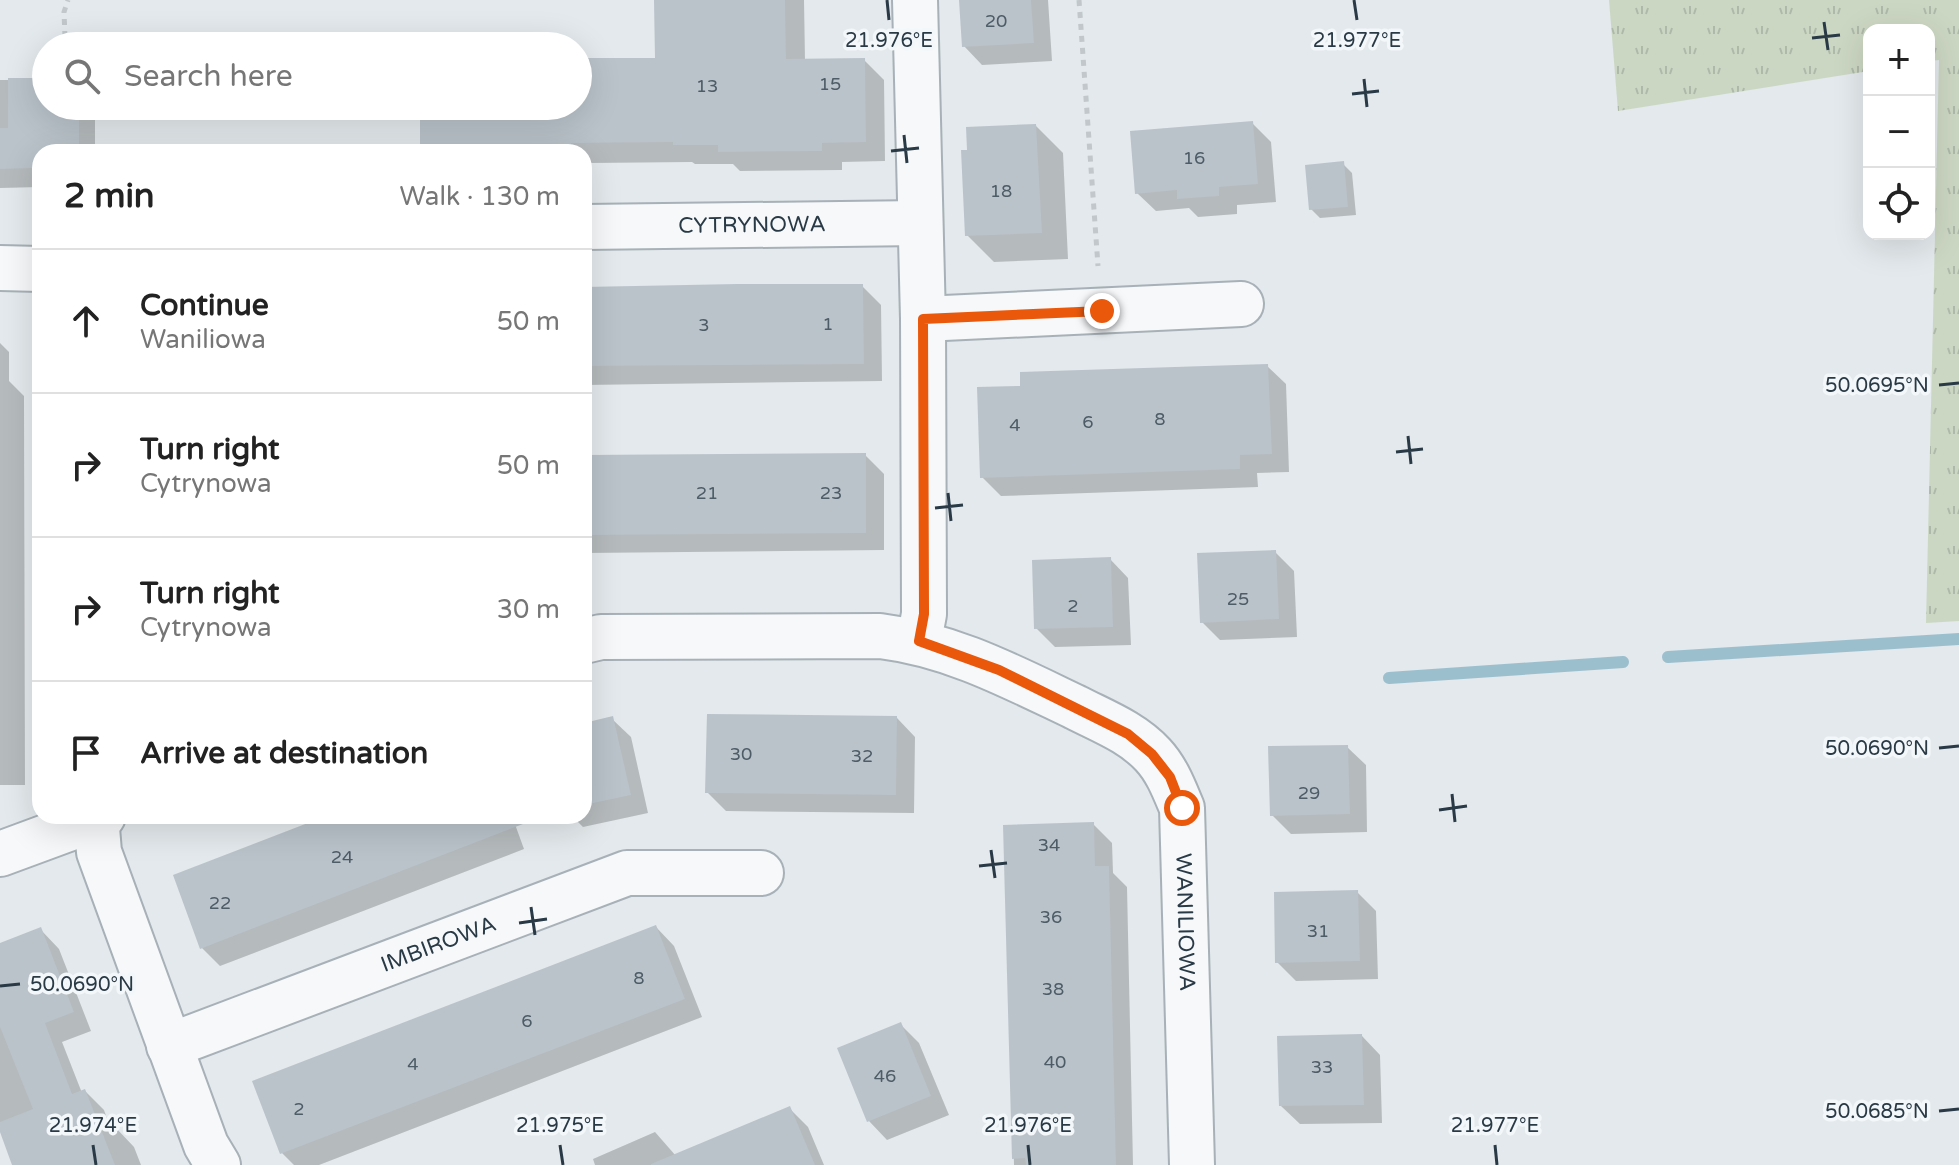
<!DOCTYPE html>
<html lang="en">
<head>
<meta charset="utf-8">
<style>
  :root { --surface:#fff; --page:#f6f6f6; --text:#222; --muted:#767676; --line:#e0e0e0 }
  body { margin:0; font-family:"Varela Round",sans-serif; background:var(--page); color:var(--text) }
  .controls { position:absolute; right:24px; top:24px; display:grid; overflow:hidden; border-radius:16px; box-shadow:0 8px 32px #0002 }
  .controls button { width:72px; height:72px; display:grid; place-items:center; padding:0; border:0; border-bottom:2px solid var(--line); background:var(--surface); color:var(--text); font:40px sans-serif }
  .stop { position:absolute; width:24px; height:24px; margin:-18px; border:6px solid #ea580c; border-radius:50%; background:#fff }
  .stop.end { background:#ea580c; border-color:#fff; box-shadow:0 2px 8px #0008 }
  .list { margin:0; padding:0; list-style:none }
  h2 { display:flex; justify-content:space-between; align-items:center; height:104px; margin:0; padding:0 32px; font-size:34px }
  h2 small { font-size:26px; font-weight:400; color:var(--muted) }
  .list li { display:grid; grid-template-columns:52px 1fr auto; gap:24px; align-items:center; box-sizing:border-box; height:144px; padding:0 32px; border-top:2px solid var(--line) }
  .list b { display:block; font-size:30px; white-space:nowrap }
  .list p { margin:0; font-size:26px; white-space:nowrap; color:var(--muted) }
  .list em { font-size:26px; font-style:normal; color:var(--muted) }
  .icon { flex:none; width:44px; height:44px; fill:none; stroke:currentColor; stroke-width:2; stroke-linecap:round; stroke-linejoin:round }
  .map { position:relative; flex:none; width:1959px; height:1165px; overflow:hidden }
  .search { position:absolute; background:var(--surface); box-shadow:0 8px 32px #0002; left:32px; top:32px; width:560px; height:88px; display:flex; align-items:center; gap:20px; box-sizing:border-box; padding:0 28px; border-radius:44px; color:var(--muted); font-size:30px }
  .panel { position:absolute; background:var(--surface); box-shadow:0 8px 32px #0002; left:32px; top:144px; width:560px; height:680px; border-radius:24px }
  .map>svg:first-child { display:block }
</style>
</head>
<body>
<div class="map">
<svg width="1959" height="1165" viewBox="0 0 1959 1165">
  <defs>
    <pattern id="grass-tufts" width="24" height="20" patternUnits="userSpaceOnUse" patternTransform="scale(2)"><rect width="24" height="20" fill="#ccd7c3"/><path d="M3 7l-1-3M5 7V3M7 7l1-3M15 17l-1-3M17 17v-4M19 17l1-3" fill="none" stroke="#afb9a9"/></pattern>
  </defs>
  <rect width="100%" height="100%" fill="#e3e9ec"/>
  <path fill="url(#grass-tufts)" d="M1609,0H1959V621L1926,623L1939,60L1929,61V30H1869V71L1618,111Z"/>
  <path fill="#0003" d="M656,0H804L805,61L864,60L884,80L885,161L842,162V170L740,171L733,164H695L692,162L590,163V170H584V152H430L422,144V106H578V60H657Z
    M961,0H1048L1052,61L982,65L964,46Z
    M0,80H46V106H95V152H40V187L0,188Z
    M1252,123L1271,142L1276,202L1237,205V214L1198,217L1189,208L1156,211L1137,193Z
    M1036,126L1063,153L1068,259L994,262L967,235Z
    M1343,164L1352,173L1356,215L1320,218L1311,209Z
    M862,286L881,305L882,381L584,385V289Z
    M0,343L9,352V381L24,396L25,785H0Z
    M1267,366L1286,384L1289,472L1257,473L1258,487L1001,496L982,477L1022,388Z
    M865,455L884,474V550L584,553V457Z
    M1275,552L1294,571L1297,637L1220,640L1202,622Z
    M1110,559L1128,578L1131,645L1055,647L1036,628Z
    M897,718L915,737L914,813L726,811L707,792Z
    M612,719L631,737L648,813L583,827L572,816H584V725Z
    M1347,747L1366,765L1367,832L1291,834L1272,815Z
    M332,816H512L524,849L220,966L202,948Z
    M1093,824L1112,843L1113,873L1127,887L1133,1165H1014L1005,827Z
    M1357,892L1376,911L1378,979L1296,981L1277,962Z
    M656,927L674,946L702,1017L319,1165H294L282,1153L254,1082Z
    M41,930L59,949L91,1031L62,1042L82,1093L85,1091L104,1110L111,1130L116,1128L134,1147L141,1165H15L0,1126V946Z
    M901,1025L919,1043L949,1115L887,1140L869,1121Z
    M1362,1036L1380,1055L1382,1123L1300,1124L1281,1106Z
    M790,1109L808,1127L824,1165H595L593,1159L655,1132L676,1156Z"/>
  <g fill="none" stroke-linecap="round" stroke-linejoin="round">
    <path stroke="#9cbfce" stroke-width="12" d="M1668,657L1959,639
      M1389,678L1623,662"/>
  </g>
  <path fill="#bac3ca" d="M654,0H785L786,59L865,58L866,142L822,143V151L718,152V145H673V142L571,143V150L465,152V144L420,145V106H578V58H655Z
    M959,0H1031L1034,43L962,47Z
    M8,78H46V106H79V152H40V163H34V168L0,169V128H8Z
    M1253,121L1258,184L1219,187V196L1177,199V190L1135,194L1130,131Z
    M1036,124L1042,233L965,236L961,150H967L966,127Z
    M1344,161L1348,207L1309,210L1305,165Z
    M738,284H863L864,364L584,366V287Z
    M1268,364L1272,454L1240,455V469L980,478L977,387L1020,386V372Z
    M866,453V533L584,535V455Z
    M1276,550L1279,619L1200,623L1197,553Z
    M1111,557L1113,627L1034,629L1032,560Z
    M707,714L897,716L896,795L705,793Z
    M613,716L631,795L584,805V723Z
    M1348,745L1350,814L1270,816L1268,746Z
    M326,816H536V819L200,949L173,875Z
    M1094,822L1095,866H1109L1116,1165H1026L1025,1158L1012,1159L1003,825Z
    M1358,890L1360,961L1275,963L1274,892Z
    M656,925L685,999L280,1154L252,1081Z
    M41,927L74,1012L45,1023L72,1094L85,1089L115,1165H12L0,1132V1122L33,1109L0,1027V943Z
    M901,1022L931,1096L867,1122L837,1048Z
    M1362,1034L1364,1105L1279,1106L1277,1036Z
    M790,1106L815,1165H651V1164Z"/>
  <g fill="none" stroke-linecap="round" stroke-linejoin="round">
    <defs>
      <g id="minor">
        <path d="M915,0L923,319L924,614L919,641"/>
        <path id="s1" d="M584,227L920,223"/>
        <path d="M0,268L40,269"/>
        <path d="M923,319L1241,304"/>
        <path id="s2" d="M584,641L601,637L880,636C952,645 1010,676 1075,707C1102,721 1132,732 1153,755C1167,770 1174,789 1182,808L1192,1165"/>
        <path d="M96,816L99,852L206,1145L218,1165"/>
        <path d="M0,854L103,816"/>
        <path id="s3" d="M169,1046L627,873H761"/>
      </g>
    </defs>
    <use href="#minor" stroke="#a7b1b7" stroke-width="48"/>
    <path stroke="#c1c7cb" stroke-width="5" stroke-dasharray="6 6" stroke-linecap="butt" d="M1079,0L1098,266
      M65,37L64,12L68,0"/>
    <use href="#minor" stroke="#f6f8fa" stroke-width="44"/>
  </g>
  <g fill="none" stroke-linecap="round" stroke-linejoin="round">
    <path stroke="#ea580c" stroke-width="10" d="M1102,311L923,319L924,614L919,641L999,670L1128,734L1152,754L1170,777L1182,808"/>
  </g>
  <path fill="none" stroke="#293a46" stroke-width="3" d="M887,0L889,20M1354,0L1357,20M1824,22L1828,50M1812,38L1840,35M1364,79L1367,107M1352,94L1379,91M904,135L907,163M891,151L919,148M1939,385L1959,383M1408,436L1411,464M1396,452L1423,449M948,493L951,521M935,508L963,505M1939,748L1959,746M1452,794L1455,822M1439,810L1467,806M991,850L995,878M979,866L1007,863M531,907L535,935M519,923L547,919M0,986L20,984M1939,1111L1959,1109M93,1145L96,1165M560,1145L563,1165M1028,1145L1030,1165M1495,1145L1497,1165"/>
  <g text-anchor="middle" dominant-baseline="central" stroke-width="7" stroke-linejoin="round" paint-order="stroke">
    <g font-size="18" fill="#4d5c67">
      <text x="996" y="21">20</text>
      <text x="830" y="84">15</text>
      <text x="707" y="86">13</text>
      <text x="1194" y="158">16</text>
      <text x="1001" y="191">18</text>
      <text x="828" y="324">1</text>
      <text x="704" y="325">3</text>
      <text x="1160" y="419">8</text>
      <text x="1088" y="422">6</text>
      <text x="1015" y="425">4</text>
      <text x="707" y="493">21</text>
      <text x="831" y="493">23</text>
      <text x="1238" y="599">25</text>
      <text x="1073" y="606">2</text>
      <text x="741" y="754">30</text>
      <text x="862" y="756">32</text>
      <text x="1309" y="793">29</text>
      <text x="1049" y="845">34</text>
      <text x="342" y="857">24</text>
      <text x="220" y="903">22</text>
      <text x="1051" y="917">36</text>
      <text x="1318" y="931">31</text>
      <text x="639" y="978">8</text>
      <text x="1053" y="989">38</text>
      <text x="527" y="1021">6</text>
      <text x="1055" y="1062">40</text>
      <text x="413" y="1064">4</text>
      <text x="1322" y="1067">33</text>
      <text x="885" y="1076">46</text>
      <text x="299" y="1109">2</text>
    </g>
    <g font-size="22" fill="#293a46" stroke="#f3f7f9">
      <text stroke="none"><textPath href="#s1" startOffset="168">CYTRYNOWA</textPath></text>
      <text stroke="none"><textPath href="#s2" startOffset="772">WANILIOWA</textPath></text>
      <text stroke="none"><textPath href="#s3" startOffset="288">IMBIROWA</textPath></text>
    </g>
  </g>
  <g font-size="20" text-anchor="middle" fill="#293a46" stroke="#f3f7f9" stroke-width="7" stroke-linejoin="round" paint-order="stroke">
    <text x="889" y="47">21.976°E</text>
    <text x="1357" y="47">21.977°E</text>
    <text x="1877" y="392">50.0695°N</text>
    <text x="1877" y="755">50.0690°N</text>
    <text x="82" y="991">50.0690°N</text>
    <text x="1877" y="1118">50.0685°N</text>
    <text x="93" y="1132">21.974°E</text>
    <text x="560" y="1132">21.975°E</text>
    <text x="1028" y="1132">21.976°E</text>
    <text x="1495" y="1132">21.977°E</text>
  </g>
</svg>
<div class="controls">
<button>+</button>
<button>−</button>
<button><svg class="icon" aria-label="locate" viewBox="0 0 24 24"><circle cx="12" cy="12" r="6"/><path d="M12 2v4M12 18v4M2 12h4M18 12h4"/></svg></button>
</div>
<div class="stop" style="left:1182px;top:808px"></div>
<div class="stop end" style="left:1102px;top:311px"></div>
<div class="search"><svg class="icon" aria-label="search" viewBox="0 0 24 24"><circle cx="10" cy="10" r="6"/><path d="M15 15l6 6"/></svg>Search here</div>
<section class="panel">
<h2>2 min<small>Walk · 130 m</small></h2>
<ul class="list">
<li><svg class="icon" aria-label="ahead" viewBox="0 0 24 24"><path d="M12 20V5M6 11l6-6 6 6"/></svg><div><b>Continue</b><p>Waniliowa</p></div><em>50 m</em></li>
<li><svg class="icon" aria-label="right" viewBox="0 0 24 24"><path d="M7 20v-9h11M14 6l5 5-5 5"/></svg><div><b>Turn right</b><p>Cytrynowa</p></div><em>50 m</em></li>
<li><svg class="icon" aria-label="right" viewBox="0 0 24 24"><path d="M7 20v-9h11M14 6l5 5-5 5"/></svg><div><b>Turn right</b><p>Cytrynowa</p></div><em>30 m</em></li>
<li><svg class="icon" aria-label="arrive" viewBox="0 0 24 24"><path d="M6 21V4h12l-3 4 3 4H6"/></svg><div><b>Arrive at destination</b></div></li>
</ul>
</section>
</div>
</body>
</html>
